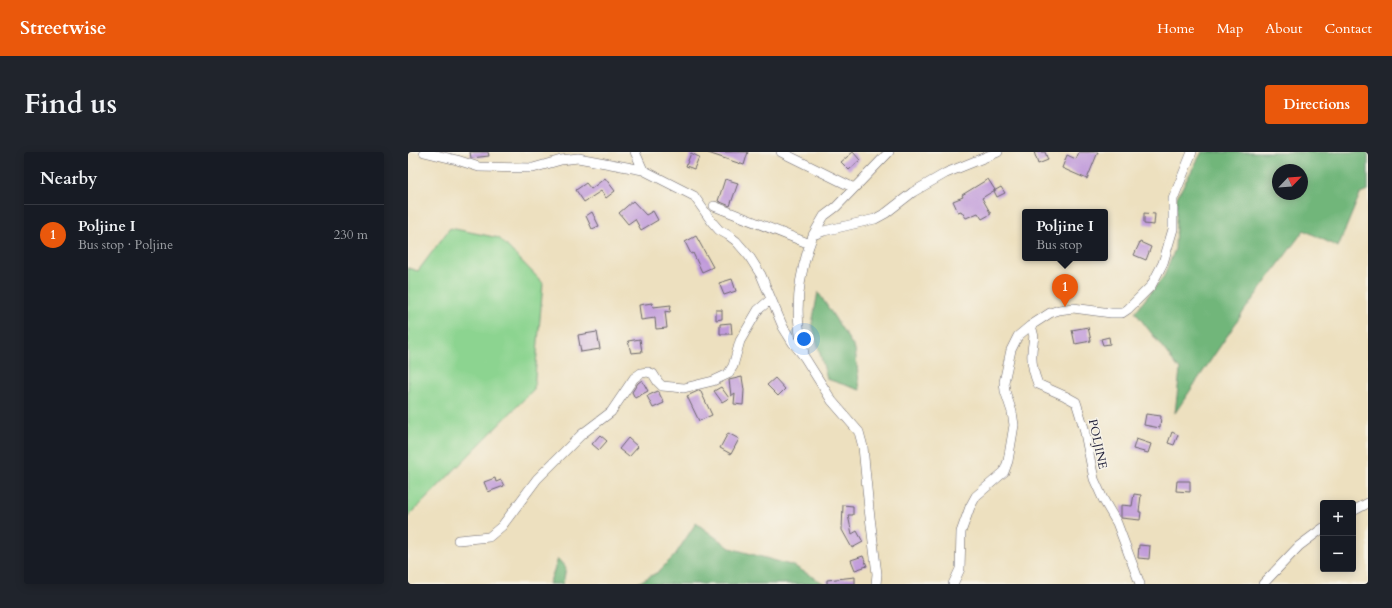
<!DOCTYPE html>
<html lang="en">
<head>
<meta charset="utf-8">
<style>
  :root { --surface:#171b24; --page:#20242c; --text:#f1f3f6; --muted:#9ea1a6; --line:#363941; --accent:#ea580c }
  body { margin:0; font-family:Cardo,serif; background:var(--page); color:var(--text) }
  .controls { position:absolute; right:12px; bottom:12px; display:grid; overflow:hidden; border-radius:4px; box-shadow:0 2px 10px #0003 }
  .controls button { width:36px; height:36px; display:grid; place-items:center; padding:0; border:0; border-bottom:1px solid var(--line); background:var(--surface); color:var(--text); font:20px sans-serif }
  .compass { position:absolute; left:864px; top:12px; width:36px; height:36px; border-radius:50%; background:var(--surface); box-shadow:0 2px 10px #0003; rotate:65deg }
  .you { position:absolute; left:396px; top:187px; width:14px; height:14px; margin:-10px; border:3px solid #fff; border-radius:50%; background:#1a73e8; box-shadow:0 0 0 6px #1a73e833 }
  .badge { display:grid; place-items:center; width:26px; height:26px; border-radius:50%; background:var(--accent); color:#fff; font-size:13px; font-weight:700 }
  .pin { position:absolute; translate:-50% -33px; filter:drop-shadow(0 1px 2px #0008) }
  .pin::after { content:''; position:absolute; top:21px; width:14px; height:12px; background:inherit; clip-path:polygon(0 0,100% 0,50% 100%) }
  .popup { position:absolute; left:614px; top:57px; width:86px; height:52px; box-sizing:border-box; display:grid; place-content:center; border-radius:4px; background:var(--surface); filter:drop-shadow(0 1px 3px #0005); font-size:13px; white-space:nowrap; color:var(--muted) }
  .popup b { font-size:15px; color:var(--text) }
  .popup::after { content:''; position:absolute; left:50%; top:100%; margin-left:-8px; border:8px solid transparent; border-top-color:var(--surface) }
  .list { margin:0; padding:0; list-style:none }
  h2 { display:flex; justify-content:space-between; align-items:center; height:52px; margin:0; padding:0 16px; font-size:17px }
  h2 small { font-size:13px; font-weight:400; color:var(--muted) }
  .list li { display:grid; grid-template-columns:26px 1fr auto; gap:12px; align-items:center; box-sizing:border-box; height:60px; padding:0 16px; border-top:1px solid var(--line) }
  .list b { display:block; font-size:15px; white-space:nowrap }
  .list p { margin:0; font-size:13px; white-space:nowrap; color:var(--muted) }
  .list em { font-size:13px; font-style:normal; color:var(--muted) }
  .map { position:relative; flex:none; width:960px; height:432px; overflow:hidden; border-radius:4px }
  header { display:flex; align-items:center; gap:24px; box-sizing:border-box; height:56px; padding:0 20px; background:var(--accent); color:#fff }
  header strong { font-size:19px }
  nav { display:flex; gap:22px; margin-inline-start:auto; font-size:14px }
  .intro { display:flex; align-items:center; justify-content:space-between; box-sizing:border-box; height:96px; padding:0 24px }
  h1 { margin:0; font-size:28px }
  .button { padding:10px 18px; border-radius:4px; background:var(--accent); color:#fff; font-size:14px; font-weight:700 }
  main { display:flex; gap:24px; padding:0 24px }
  aside { flex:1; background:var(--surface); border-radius:4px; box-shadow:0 2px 10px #0003 }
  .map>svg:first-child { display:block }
</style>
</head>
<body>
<header>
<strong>Streetwise</strong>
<nav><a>Home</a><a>Map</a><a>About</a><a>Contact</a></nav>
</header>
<div class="intro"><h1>Find us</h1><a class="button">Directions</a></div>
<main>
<aside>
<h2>Nearby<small></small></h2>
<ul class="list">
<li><span class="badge">1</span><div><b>Poljine I</b><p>Bus stop · Poljine</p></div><em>230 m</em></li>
</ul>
</aside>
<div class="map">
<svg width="960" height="432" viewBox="0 0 960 432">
  <rect width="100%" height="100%" fill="#f7f3e8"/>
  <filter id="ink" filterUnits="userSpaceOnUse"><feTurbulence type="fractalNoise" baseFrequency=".025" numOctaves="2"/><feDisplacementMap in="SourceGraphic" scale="8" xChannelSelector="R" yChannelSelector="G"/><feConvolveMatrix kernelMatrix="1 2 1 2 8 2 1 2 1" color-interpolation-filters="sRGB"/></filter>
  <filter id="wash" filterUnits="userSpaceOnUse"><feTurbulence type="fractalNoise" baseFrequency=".012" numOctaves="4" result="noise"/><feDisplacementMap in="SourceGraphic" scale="16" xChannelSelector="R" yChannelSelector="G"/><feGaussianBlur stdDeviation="0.9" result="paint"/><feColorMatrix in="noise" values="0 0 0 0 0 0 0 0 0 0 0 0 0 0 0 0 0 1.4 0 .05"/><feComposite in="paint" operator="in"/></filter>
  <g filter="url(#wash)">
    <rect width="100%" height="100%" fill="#ede0bf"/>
    <path fill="#8cd490" stroke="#577b66" d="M42,76L91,86L135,131L126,237L0,365V116L10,119Z"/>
    <path fill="#71b67a" stroke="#4a6c5a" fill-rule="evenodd" d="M794,0H960V39L952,42L930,95L896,78L836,159L767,261L772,218L727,160L756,124L767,97L769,45ZM870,18H894V42H870Z
      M410,140L447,197L452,238L419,227L404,172Z
      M288,371L322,396L386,414L417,432H228L250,420L267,403Z
      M150,407L158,416L155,432H141Z"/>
    <g id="blocks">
      <path fill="#c09ada" d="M62,0H80L81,4L63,6Z
        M300,0H340L336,13L300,1Z
        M445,0L452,8L441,18L433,10Z
        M626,0H637L640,8L630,12Z
        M671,0H690L679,27L654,16L659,3L668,7Z
        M283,1L291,5L286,17L278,14Z
        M197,26L207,39L198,46L193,39L176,50L168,38L178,31L183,37Z
        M317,27L330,31L322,54L310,49Z
        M580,27L587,38L574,46L583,62L574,67L570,61L558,66L553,59L550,60L545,49L555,45L554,43Z
        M593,35L597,41L589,45L586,39Z
        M225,49L238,63L245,59L250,68L233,78L227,67L220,72L211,61Z
        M184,60L191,74L184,77L178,64Z
        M736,61L747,62L746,73L736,72Z
        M288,84L305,115L294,120L285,101L283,102L277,90Z
        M732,90L743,95L738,108L726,103Z
        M324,127L328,139L316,143L311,131Z
        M244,151L245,155L263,153L262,160L257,159L259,176L248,177L247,166L233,168L231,153Z
        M308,158H314V167L308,168Z
        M323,171L324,182H312V172Z
        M680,175L683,189L667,192L664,178Z
        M189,180L192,197L173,200L170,183Z
        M701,185L702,192L695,193L693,187Z
        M232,187L234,200L223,201L220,189Z
        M334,225L336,238L335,253L326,252L327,241L323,244L321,228Z
        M367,226L377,237L370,244L359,233Z
        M234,228L240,239L227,246L224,240L230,231Z
        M313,235L321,246L314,250L306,239Z
        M292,238L304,263L291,269L279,244Z
        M250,239L256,251L245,256L239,244Z
        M738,262L753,264L752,276L736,273Z
        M764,280L770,283L766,293L760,291Z
        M320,281L331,287L323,302L312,296Z
        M192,283L199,289L191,298L184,292Z
        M220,286L230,295L221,305L211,297Z
        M728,287L743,292L740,301L725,297Z
        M87,326L88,330L93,328L96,334L80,340L76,330Z
        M769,329H782V340L768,339Z
        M726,342L733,343L731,360H733L732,368L713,366V353L724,354Z
        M435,353L445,354V363H440L444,382L449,379L455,390L444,396L434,378Z
        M731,393L742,394L741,407L730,406Z
        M455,404L459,414L447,418L443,408Z
        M447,425V432H419V428Z"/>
    </g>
  </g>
  <g filter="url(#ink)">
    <use href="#blocks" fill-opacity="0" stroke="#696469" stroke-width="1"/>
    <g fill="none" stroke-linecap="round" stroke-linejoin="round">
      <defs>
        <path id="street" d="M16,0L49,8L71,15L125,16L153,8L170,6L235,18
          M227,0L235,18L286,44L304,70L311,78L320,83L328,89L341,104L353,123L375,175L385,191L397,206L424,249L451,280L455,295L461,357L469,422L468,432
          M373,0L446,36
          M306,54L402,92
          M405,83L416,64L428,55L481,0
          M622,174C629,185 624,189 624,201C623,212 626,222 630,232L657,244L668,250L676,276L686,327L695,347L709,371L732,432
          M396,201C385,162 391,120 405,83L416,79L467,67L478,61L505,40L538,21L590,0
          M945,359L960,351
          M50,388L81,385L94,374L129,327L174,282L203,260L226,226L233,221L240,220L245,222L250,230L254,234L276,236L305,229L320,222L325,214L332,189L350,158L363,147
          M545,432L552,417L553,380L562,355L568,344L596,320L600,309L606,273L604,260L597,239L596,230L603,198L610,184L622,174L642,161L651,158L665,156L703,161H714L720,157L743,134L755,111L765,77V47L784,0
          M855,432L891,394L915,376"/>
      </defs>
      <use href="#street" stroke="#696469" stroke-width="10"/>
      <use href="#street" stroke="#fff" stroke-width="9"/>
    </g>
  </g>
  <g text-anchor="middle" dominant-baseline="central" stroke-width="3" stroke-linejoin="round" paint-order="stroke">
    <g font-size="12" fill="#22223b" stroke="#f7f3e8">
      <text transform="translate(690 292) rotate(78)">POLJINE</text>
    </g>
  </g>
</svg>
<div class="controls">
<button>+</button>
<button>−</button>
</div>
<svg class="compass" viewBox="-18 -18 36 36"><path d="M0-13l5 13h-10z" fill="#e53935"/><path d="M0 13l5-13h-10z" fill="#9ea1a6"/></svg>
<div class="you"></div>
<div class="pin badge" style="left:657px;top:155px">1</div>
<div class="popup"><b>Poljine I</b>Bus stop</div>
</div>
</main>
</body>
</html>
